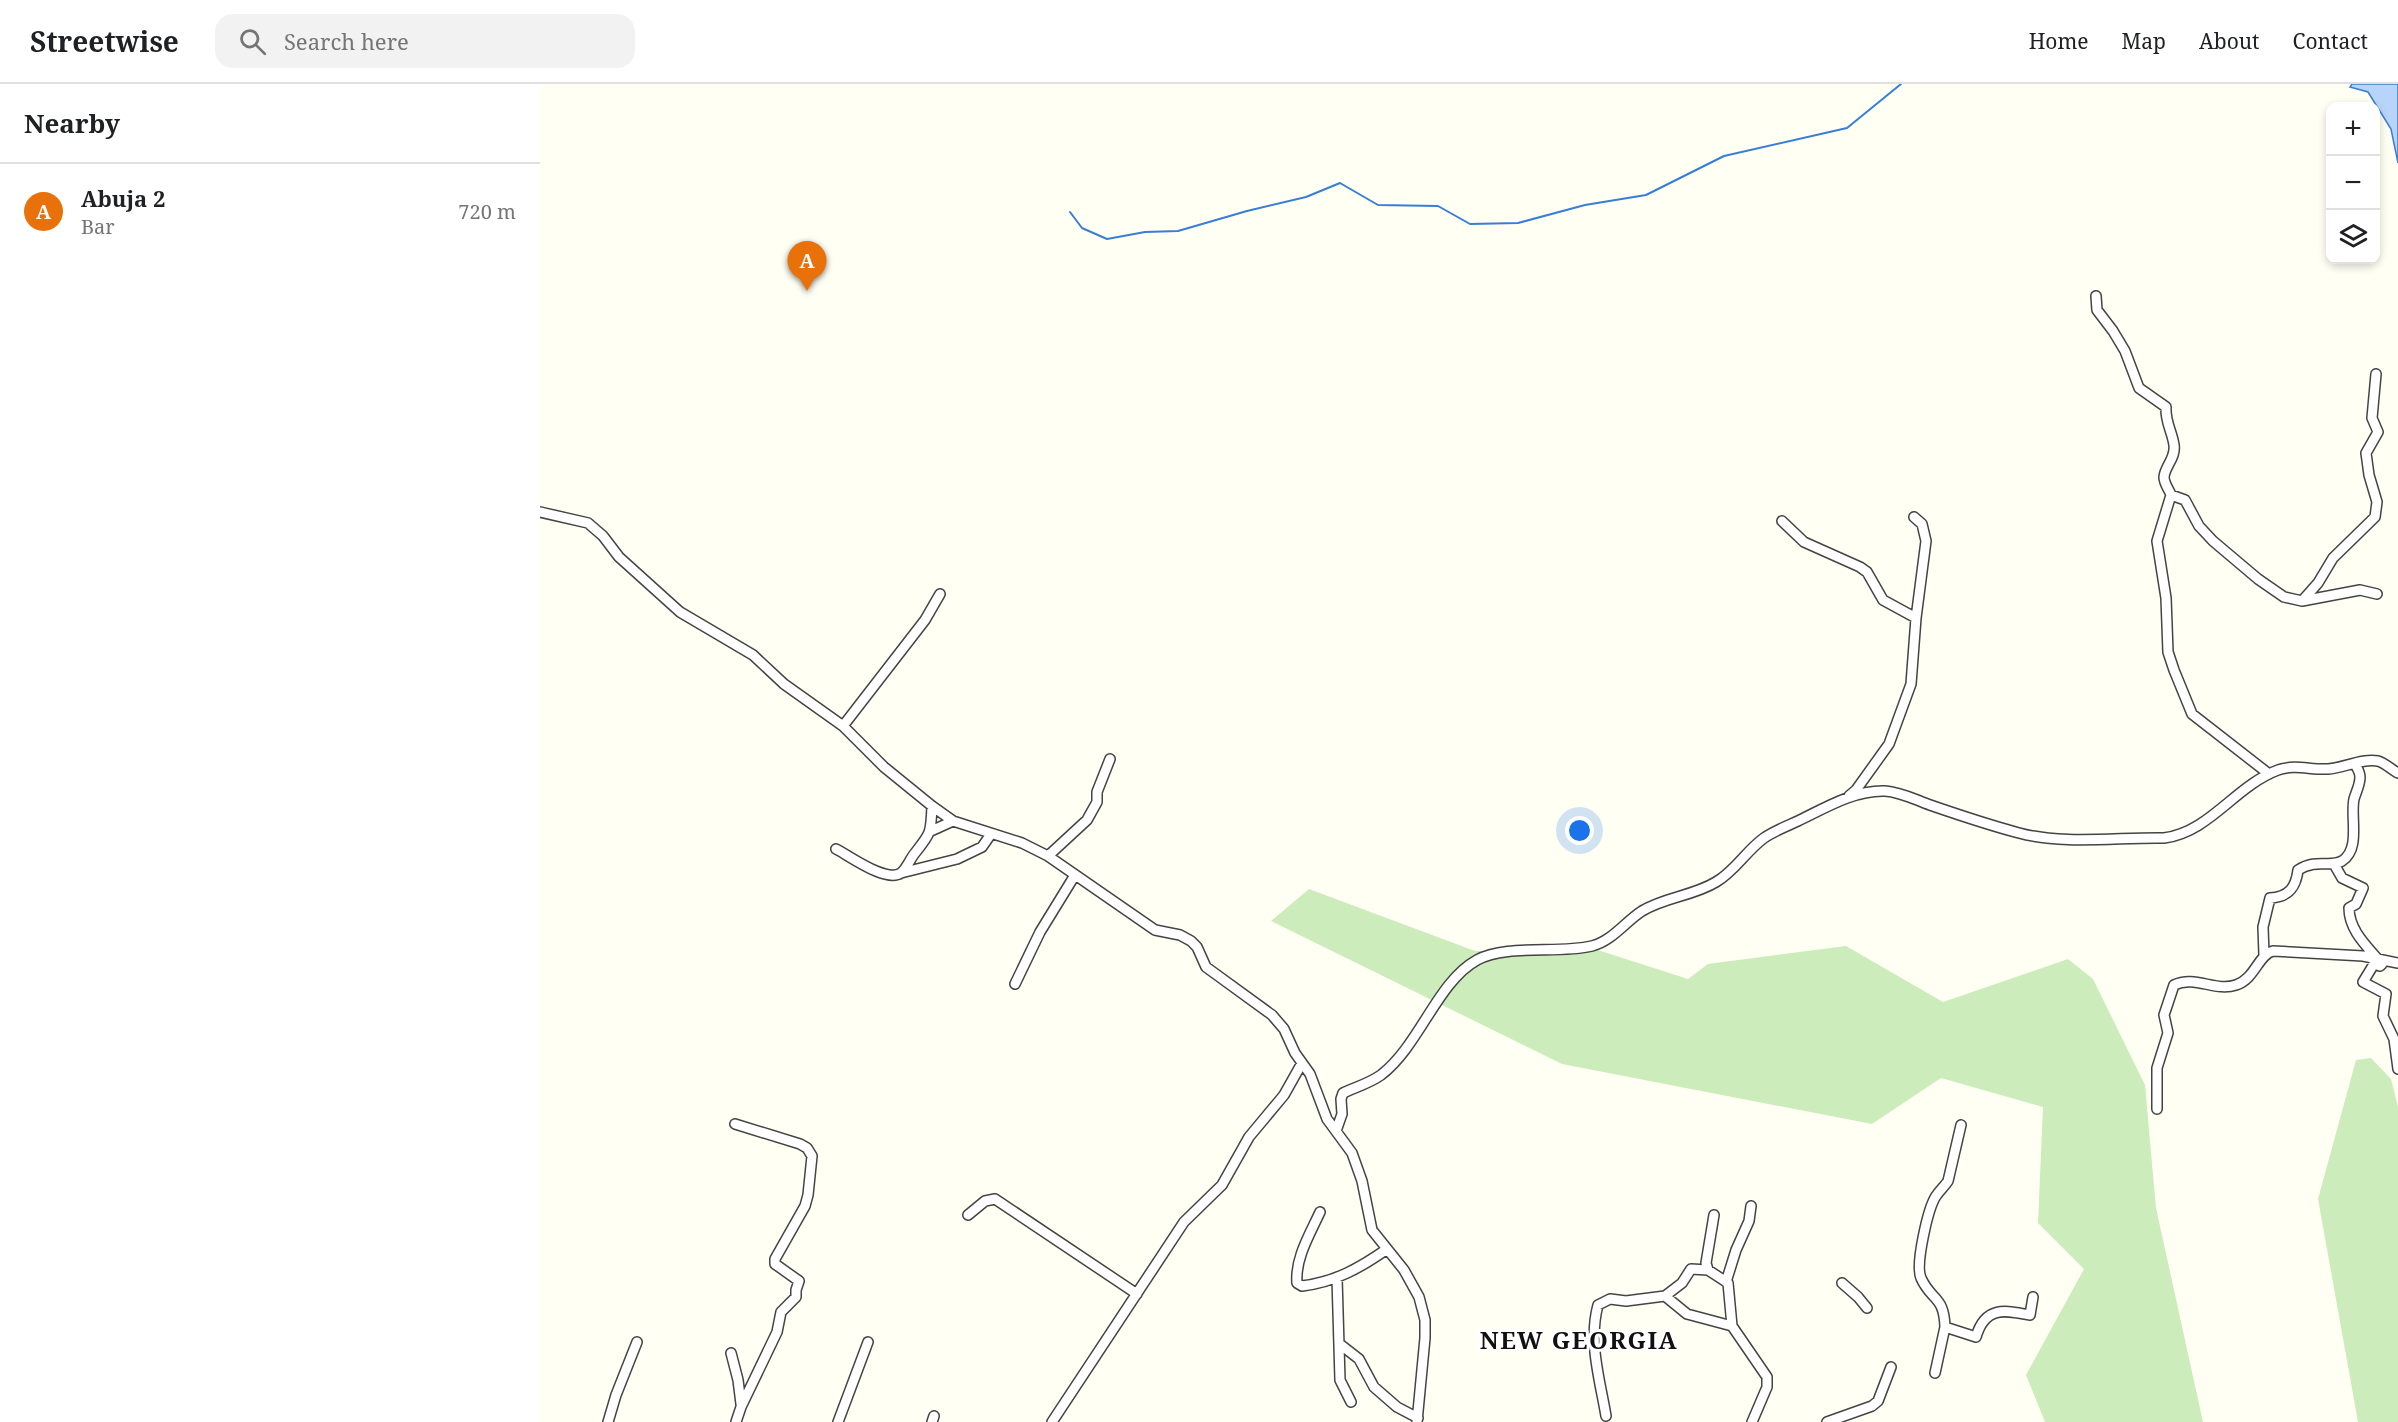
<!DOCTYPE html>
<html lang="en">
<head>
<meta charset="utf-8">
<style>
  :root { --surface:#fff; --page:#f2f2f2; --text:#202124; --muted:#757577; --line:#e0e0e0; --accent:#7c3aed }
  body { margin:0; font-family:"Noto Serif",serif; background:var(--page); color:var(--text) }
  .controls { position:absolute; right:18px; top:18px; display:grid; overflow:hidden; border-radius:12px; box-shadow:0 3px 9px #0003 }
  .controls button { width:54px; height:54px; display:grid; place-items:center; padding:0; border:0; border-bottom:2px solid var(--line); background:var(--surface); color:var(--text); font:30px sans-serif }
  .you { position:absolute; left:1040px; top:747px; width:21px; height:21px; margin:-15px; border:4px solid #fff; border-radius:50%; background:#1a73e8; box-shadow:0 0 0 9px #1a73e833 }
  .badge { display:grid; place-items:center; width:39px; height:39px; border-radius:50%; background:var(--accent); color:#fff; font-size:20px; font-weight:700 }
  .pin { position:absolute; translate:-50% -50px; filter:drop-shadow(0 2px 3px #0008) }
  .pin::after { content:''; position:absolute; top:32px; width:21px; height:18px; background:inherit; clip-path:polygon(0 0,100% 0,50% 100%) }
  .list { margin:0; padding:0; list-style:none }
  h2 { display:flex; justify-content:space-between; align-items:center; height:78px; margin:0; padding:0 24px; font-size:26px }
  h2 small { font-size:20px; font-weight:400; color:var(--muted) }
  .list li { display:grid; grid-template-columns:39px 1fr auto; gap:18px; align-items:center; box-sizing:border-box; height:96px; padding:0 24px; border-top:2px solid var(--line) }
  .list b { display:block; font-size:22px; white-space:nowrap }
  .list p { margin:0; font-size:20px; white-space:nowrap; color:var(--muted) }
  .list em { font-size:20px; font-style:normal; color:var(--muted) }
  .icon { flex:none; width:33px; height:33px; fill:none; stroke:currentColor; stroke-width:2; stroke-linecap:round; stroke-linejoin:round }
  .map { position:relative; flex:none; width:1858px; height:1338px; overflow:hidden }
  header { display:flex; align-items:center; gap:36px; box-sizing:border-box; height:84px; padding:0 30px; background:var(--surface); border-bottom:2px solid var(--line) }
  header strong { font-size:28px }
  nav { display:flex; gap:33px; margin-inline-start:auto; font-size:21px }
  .search { width:420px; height:54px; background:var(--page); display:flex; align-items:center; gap:15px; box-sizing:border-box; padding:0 21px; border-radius:18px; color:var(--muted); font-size:22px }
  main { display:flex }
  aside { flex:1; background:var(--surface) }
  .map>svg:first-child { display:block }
</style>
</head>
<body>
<header>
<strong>Streetwise</strong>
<div class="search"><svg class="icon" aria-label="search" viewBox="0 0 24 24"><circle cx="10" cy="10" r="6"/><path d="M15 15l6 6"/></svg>Search here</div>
<nav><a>Home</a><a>Map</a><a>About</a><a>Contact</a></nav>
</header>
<main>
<aside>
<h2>Nearby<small></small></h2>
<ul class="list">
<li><span class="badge" style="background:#e8710a">A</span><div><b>Abuja 2</b><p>Bar</p></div><em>720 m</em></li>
</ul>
</aside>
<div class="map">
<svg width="1858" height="1338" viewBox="0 0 1858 1338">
  <rect width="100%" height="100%" fill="#fffff4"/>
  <path fill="#cdecbb" d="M769,805L935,867H1001L1036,859L1148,895L1168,880L1306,862L1403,918L1528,875L1553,895L1605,1001L1616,1124L1663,1338H1505L1486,1291L1544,1185L1498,1139L1503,1023L1401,994L1332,1040L1022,980L731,837Z
    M1831,974L1851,995L1858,1023V1338H1818L1778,1115L1816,976Z"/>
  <path fill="#b6d5f9" stroke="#397ed4" stroke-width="1.5" d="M1812,0H1858V79L1851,45L1828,8L1810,3Z"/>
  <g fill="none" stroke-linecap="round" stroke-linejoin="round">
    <path stroke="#397ed4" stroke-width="2" d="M530,128L542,144L567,155L605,148L638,147L707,127L766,113L800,99L838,121L898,122L930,140L978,139L1045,121L1106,111L1184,72L1307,44L1361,0"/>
    <defs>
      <path id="minor" d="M1556,212L1557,226L1573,247L1585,267L1599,304L1626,323C1625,338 1632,347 1634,361C1636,374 1625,382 1624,393C1624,400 1629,405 1631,411L1617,457L1626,514L1628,568L1634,586L1652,630L1729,690
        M1631,411L1645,416L1659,442L1673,457L1718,495L1744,513L1762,517L1820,506L1837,510
        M0,428L48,439L63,452L79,473L140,528L213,571L244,600L303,642L344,683L392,722L413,737L482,759L508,772L615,846L640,851L651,857L657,863L666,883L732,931L744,945L755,969L770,990L787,1035L812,1069L822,1097L832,1146L864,1186L879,1213L885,1236V1254L877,1338
        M1242,437L1264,458L1320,483L1327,488L1343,516L1376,534
        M1762,517L1778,499L1793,474L1835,433L1837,418L1829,391L1826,369L1838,348L1832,334L1836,290
        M303,642L385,536L400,510
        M1309,712L1316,706L1349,660L1371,600L1376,534L1386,457L1382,440L1374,433
        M391,747L413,737
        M296,765C310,772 346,799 361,789C367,784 370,775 375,769C391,749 391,749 392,722
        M508,772L547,736L557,718V708L570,675
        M1794,780L1802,794L1823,804L1816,820L1809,824C1809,847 1828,863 1842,880L1840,882L1834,880L1823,898L1846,910L1843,932L1854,955L1858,985
        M361,789L417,775L442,763L451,750
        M1724,871L1723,843L1730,814C1749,813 1756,803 1758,786C1777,774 1790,784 1802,777C1821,765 1810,733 1814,715C1816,708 1820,701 1820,693C1820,688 1817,684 1815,680
        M475,900L500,848L535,791
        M1617,1025V984L1628,949L1624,931L1634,901C1655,891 1675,908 1696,901C1715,895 1718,871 1733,867L1823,872L1858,879
        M195,1040L260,1060L267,1064L272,1072L268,1111L265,1122L235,1175V1180L259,1197L256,1206V1213L241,1228L237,1248L201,1323L196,1338
        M1421,1041L1408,1097C1404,1103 1400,1106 1396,1112C1388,1124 1375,1181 1381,1194C1391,1217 1404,1211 1405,1243L1436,1253C1445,1222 1464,1226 1490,1231L1493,1213
        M796,1047L802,1030L801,1015L803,1009C816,1003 830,999 841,991C880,961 897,898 937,876C966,860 1018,870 1052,862C1072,857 1085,838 1102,827C1125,813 1153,812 1176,798C1195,787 1206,767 1224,754C1234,747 1247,742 1258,737C1285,724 1314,706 1345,707C1361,708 1376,716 1390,721C1419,731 1449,741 1479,749C1523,761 1579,753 1624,754C1670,748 1695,702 1738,686C1755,680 1770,686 1788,685C1804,684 1822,674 1838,677C1845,679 1852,686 1858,689
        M780,1128C770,1150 755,1174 757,1199L762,1202C795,1198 820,1184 847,1165
        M428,1131L445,1117L455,1115L597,1210
        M1168,1186L1166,1179L1174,1131
        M797,1194L800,1296L811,1318
        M1186,1198L1196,1166L1209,1137L1211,1122
        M1302,1199L1318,1213L1327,1224
        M1125,1212L1142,1199L1151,1185L1168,1186L1188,1199L1192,1242
        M801,1261L819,1275L834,1303L857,1323L878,1334
        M191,1269L198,1296L201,1320
        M1395,1289L1405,1243
        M1066,1332C1060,1296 1048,1258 1058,1221L1070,1215L1086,1217L1125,1212L1147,1230L1192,1242L1227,1293V1303L1212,1338
        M68,1338L76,1311L97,1258
        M298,1338L328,1258
        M392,1338L394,1332
        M512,1338L644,1138L682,1101L709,1053L744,1011L762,979
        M1287,1338L1332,1322L1338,1317L1351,1283"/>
    </defs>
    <use href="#minor" stroke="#444" stroke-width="12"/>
    <use href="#minor" stroke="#fff" stroke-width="9"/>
  </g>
  <g text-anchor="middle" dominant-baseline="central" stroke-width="6" stroke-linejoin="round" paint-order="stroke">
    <g font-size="24" font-weight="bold" letter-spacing="1.5" fill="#111" stroke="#fff">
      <text x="1039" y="1255">NEW GEORGIA</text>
    </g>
  </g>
</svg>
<div class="controls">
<button>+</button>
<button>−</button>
<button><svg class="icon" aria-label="layers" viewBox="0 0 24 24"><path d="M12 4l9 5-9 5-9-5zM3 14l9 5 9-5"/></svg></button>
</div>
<div class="you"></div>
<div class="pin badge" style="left:267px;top:207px;background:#e8710a">A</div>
</div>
</main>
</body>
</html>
